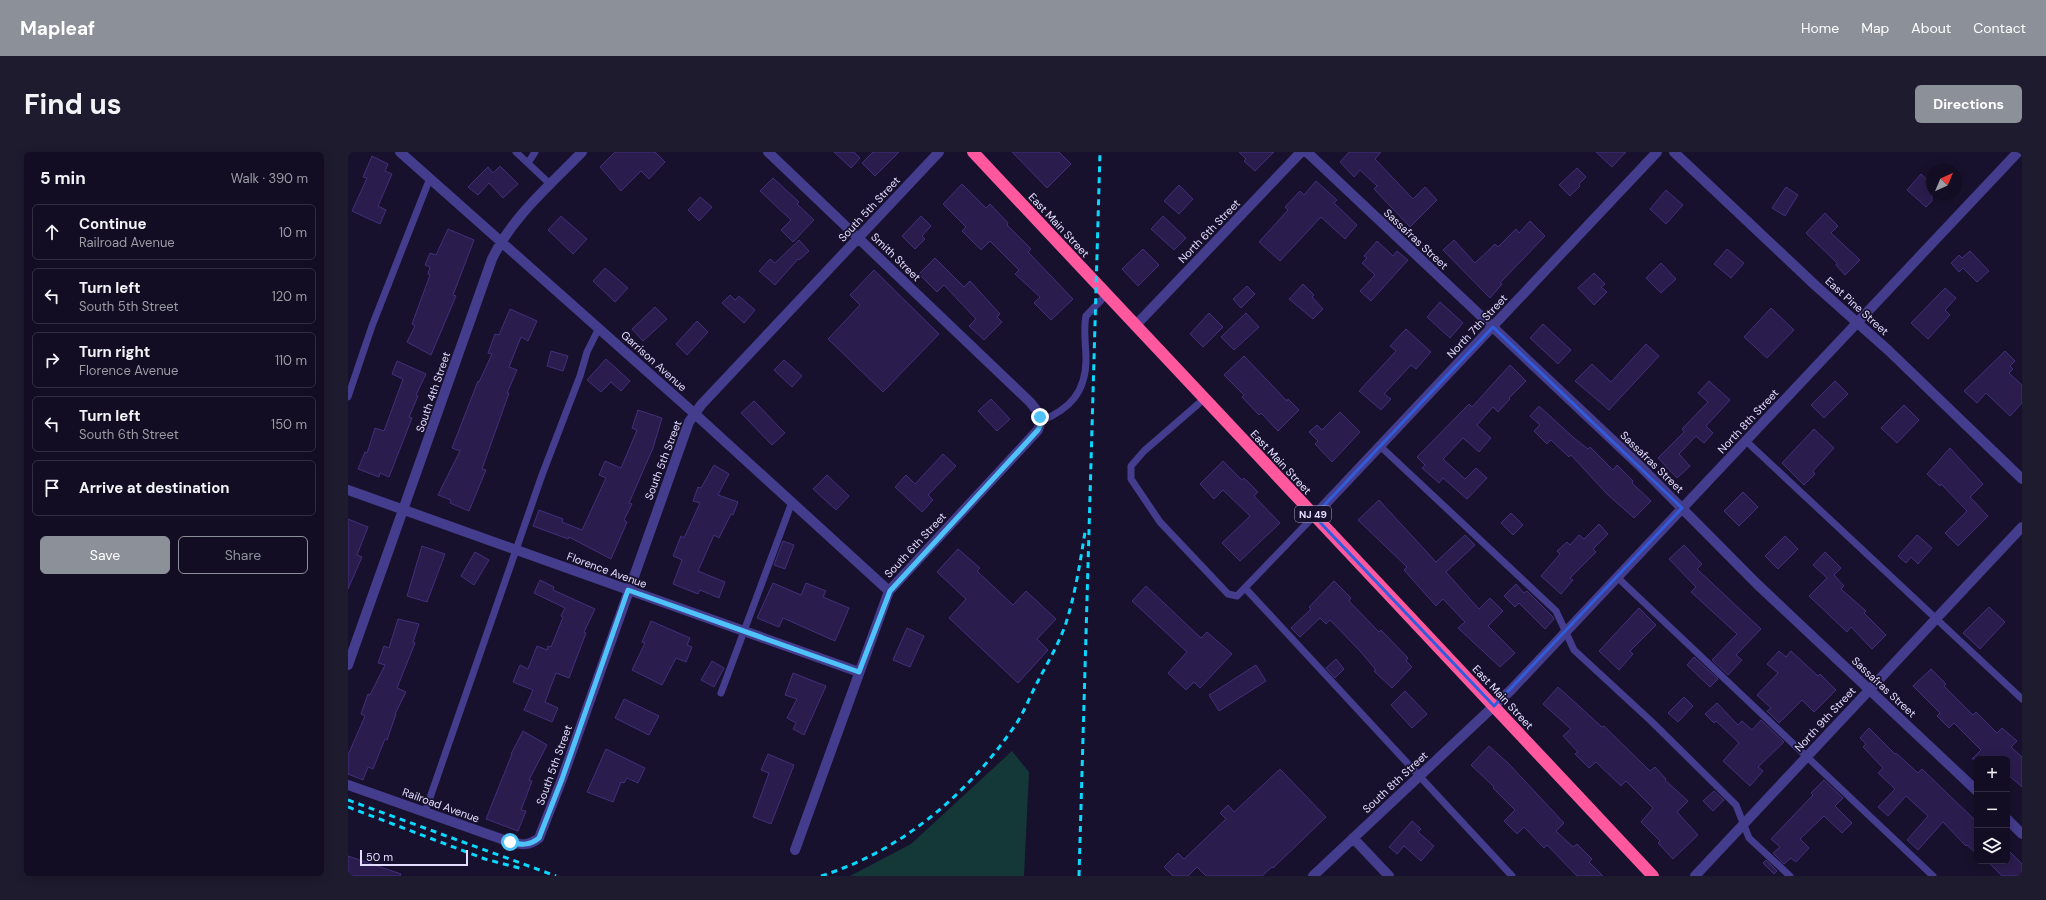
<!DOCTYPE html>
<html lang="en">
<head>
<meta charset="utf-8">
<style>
  :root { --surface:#120d22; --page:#1f1b2f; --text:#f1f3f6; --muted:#9c9ca5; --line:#312d40; --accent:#8c9099 }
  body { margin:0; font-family:"DM Sans",sans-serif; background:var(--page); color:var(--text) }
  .controls { position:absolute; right:12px; bottom:12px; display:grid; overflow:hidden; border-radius:6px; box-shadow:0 2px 10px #0003 }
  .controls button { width:36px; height:36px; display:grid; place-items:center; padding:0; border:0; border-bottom:1px solid var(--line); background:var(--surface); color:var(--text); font:20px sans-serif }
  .compass { position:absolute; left:1578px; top:12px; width:36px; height:36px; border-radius:50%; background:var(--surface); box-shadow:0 2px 10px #0003; rotate:44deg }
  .scale { position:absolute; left:12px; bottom:10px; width:108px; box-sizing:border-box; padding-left:4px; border:2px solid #e3ddff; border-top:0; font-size:11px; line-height:14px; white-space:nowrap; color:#e3ddff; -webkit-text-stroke:3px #18112d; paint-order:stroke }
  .stop { position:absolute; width:12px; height:12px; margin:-9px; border:3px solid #4fc3f7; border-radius:50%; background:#fff }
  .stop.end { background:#4fc3f7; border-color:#fff; box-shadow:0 1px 4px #0008 }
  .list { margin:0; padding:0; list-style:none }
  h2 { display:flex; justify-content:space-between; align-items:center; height:52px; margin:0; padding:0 16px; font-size:17px }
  h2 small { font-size:13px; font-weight:400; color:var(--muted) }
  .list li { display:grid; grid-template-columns:26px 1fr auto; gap:12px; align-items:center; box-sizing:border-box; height:56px; margin:0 8px 8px; padding:0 8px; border:1px solid var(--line); border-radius:6px }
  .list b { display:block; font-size:15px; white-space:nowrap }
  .list p { margin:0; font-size:13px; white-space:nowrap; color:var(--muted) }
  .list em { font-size:13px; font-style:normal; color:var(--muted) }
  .actions { display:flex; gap:8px; padding:12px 16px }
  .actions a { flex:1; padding:9px 0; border:1px solid var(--accent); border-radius:6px; text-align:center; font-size:14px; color:var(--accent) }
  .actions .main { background:var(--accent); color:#fff }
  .icon { flex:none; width:22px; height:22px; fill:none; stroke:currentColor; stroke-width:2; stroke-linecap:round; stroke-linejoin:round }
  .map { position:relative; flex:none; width:1674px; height:724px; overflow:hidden; border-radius:6px }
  header { display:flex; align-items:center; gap:24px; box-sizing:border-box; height:56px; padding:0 20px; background:var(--accent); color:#fff }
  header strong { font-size:19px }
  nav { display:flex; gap:22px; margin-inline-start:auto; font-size:14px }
  .intro { display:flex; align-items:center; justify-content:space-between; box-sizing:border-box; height:96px; padding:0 24px }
  h1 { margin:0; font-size:28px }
  .button { padding:10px 18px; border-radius:6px; background:var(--accent); color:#fff; font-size:14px; font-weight:700 }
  main { display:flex; gap:24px; padding:0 24px }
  aside { flex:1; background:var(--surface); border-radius:6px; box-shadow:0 2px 10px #0003 }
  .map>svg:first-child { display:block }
</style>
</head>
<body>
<header>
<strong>Mapleaf</strong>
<nav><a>Home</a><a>Map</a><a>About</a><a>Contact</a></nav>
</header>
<div class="intro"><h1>Find us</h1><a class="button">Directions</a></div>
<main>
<aside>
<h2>5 min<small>Walk · 390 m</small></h2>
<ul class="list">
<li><svg class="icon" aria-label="ahead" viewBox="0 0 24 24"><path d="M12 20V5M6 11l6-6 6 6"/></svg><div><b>Continue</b><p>Railroad Avenue</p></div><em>10 m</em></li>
<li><svg class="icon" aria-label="left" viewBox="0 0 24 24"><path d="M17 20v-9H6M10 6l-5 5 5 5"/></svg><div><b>Turn left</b><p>South 5th Street</p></div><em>120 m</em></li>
<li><svg class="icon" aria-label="right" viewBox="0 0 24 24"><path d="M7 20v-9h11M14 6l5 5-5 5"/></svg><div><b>Turn right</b><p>Florence Avenue</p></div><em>110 m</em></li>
<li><svg class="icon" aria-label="left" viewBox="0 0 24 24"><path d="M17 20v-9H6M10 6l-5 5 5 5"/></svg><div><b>Turn left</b><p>South 6th Street</p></div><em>150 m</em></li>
<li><svg class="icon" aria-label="arrive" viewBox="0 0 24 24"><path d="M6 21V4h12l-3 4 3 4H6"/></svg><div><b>Arrive at destination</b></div></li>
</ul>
<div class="actions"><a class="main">Save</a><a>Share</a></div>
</aside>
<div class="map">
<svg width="1674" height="724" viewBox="0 0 1674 724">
  <rect width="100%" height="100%" fill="#18112d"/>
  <path fill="#143737" d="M664,599L681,620L676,724H502L563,692Z"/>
  <path fill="#2a1d4e" stroke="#422f7b" d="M267,0H307L317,10L301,27L293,19L273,39L252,15Z
    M486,0H506L512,6L503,16Z
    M525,0H551L527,24L514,11Z
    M664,0H711L723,12L699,36Z
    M891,0H926L907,19L896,9L898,7Z
    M1001,0H1033L1027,7L1065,47L1077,35L1089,48L1062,75L1026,37L1029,34L1012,18L1006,25L992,10Z
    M1248,0H1278L1264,15Z
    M24,4L40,12L37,19L44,22L30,54L38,58L32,72L4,59L19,26L15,25Z
    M152,14L170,32L155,46L141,31L130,43L120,35L140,15L145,21Z
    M1229,16L1238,25L1231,32L1232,34L1222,44L1211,33Z
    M1573,22L1584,32V49L1578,55L1559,38Z
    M425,26L451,50L449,52L466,68L445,90L433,78L443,68L412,39Z
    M968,29L989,48L986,51L1009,73L997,87L973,65L932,109L911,90L940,58L937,55L952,39L956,43Z
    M614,32L638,56L642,52L660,71L659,73L683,97L680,100L725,147L703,168L686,151L692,145L667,122L671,118L642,89L633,98L614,79L618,75L595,52Z
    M831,33L845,47L831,62L816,49Z
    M1438,35L1450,43L1437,64L1424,56Z
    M1318,38L1335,53L1318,72L1302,57Z
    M352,45L364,55L351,69L340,58Z
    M1477,61L1490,74L1483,81L1512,108L1497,123L1488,113L1489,111L1458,81Z
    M213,64L239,87L225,102L200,78Z
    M573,64L583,74L574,84L577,87L567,97L554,84Z
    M815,64L838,86L826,98L803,77Z
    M1182,69L1197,84L1152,131L1154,132L1142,146L1095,98L1106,88L1127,111L1147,92L1150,95L1168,77L1171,81Z
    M100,77L126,88L105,143L108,144L83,203L59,190L67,174L64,172L82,123L80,122L82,115L77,113L82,101L88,103Z
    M451,88L461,99L451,108L450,107L427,133L411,119L422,107L427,111Z
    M1029,89L1045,104L1049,99L1060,108L1023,149L1012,139L1027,123L1014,111L1019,106L1016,104Z
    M795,97L811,113L790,134L774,117Z
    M1379,97L1396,111L1383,126L1366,112Z
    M1622,99L1641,119L1629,130L1615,116L1611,120L1603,111L1611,103L1614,106Z
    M587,106L616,135L622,129L652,162L649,165L654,170L636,188L621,174L628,167L596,133L589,140L571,122Z
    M1313,111L1328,127L1313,141L1298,126Z
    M257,116L280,136L267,150L245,129Z
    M526,118L591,182L535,240L480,187L512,153L502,143Z
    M1246,121L1257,132L1253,135L1259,140L1246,153L1230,136Z
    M955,132L966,143L964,145L975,157L965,167L941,147Z
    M899,134L907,142L893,156L885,147Z
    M1597,136L1608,146L1597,158L1602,163L1580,187L1563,171Z
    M382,143L387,148L391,144L407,158L396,171L374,151Z
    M1092,150L1115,171L1102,186L1079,165Z
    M307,155L319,167L295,189L284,177Z
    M1423,156L1446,178L1419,206L1396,185Z
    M162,157L189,169L180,189L173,185L161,215L169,218L159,241H161L134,317L138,318L121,359L102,351L103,348L90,343L112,299L104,296L130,229L131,230L144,202L140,201L147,182L151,183Z
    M861,161L875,175L855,195L842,182Z
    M898,161L911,175L886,198L873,185Z
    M349,169L360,180L339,203L328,192Z
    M1195,172L1223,198L1210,212L1182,186Z
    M1058,177L1083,200L1068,217L1063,213L1036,242L1043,247L1033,258L1011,239L1048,199L1042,194Z
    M1298,192L1311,204L1261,258L1227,229L1244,212L1263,230Z
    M203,199L220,204L215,219L199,214Z
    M1657,199L1667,209L1662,214L1665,217L1661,221L1674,233V251L1662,264L1638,241L1629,251L1616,239Z
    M896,204L939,249L940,247L951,258L930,279L913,261L911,263L894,245L896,243L876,223Z
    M258,207L282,229L273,239L263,230L253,240L239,228Z
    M436,208L454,224L444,235L426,218Z
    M49,209L78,222L68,243L70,244L61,265L64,266L41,325L32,321L31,325L10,317L17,300L19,301L27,276L36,279L55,227L44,222Z
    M1162,213L1178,229L1161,246L1162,247L1150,260L1145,255L1129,273L1143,286L1131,300L1115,286L1095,307L1117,327L1128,316L1139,326L1119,347L1095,326L1091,331L1074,316L1077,313L1069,305L1121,252L1124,255Z
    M1361,229L1382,248L1358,274L1365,281L1356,291L1348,284L1331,302L1342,314L1329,326L1310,306L1336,280L1334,277L1360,250L1350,241Z
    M1487,229L1500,242L1476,266L1463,253Z
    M643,247L662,267L649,279L630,259Z
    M406,249L437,281L424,293L393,261Z
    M1556,253L1571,268L1549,291L1533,276Z
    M1191,254L1226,286L1240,297L1242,295L1265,318L1269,313L1285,329L1284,331L1303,349L1286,366L1259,342L1223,303L1221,305L1203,288L1199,292L1186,279L1192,273L1182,264Z
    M290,258L314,266L305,296L281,351L284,352L276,368L279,370L263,407L221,385L220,387L185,374L191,358L215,367L214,370L234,378L258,326L251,323L257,309L273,316L289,278L284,276Z
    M992,260L1012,280L984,310L967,292L970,289L961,280L969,273L974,278Z
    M1466,277L1486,296L1465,319L1467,322L1456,333L1434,311Z
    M1602,296L1635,332L1622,345L1640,364L1610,394L1597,381L1619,359L1593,332L1592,334L1579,322Z
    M595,302L608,314L580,343L585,348L574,360L547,335L558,323L567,332Z
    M875,309L894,328L896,326L910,340L906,344L932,371L892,409L874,391L902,364L875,338L866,347L852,332Z
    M366,313L381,322L370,343L390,350L385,363L383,362L371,386L366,383L350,419L377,430L371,446L352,438L350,442L325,432L334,408L325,404L333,384L336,386L352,351L345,349L350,335L353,336Z
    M479,323L501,344L488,358L465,337Z
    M1395,340L1410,355L1391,374L1376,359Z
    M1031,348L1088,410L1117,383L1127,393L1098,420L1131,457L1142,446L1155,459L1140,474L1167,501L1152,515L1110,476L1117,470L1095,447L1088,454L1056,418L1059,415L1010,368Z
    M1163,361L1175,373L1165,383L1153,371Z
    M0,367L20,375L9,403L14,405L0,437Z
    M1251,372L1260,382L1245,397L1248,400L1222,426L1225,428L1213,442L1193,424L1212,402L1209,399L1219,390L1222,393L1231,383L1236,387Z
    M1569,383L1584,396L1570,412L1563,405L1558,411L1550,404Z
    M1437,384L1450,397L1430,417L1417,404Z
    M435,389L446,393L437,417L426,413Z
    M1336,393L1354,412L1349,417L1413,477L1388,503L1394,508L1380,523L1364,508L1389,482L1343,440L1348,435L1321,407Z
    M74,394L97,402L79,450L59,444Z
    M610,397L632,416L629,419L665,453L678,439L708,467L689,487L700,498L670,531L601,466L618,447L589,420Z
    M127,400L141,408L126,433L113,424Z
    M1477,400L1493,416L1486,423L1496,434L1493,437L1518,459L1516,461L1538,483L1524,497L1503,475L1499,480L1461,444L1479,426L1465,413Z
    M192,428L206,435L205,438L247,457L236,480L238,481L221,526L208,521L197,550L210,556L204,570L176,558L185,538L165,530L172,513L180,517L189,494L199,498L200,494L203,495L215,465L213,464L217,456L186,441Z
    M986,429L1003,446L1001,449L1031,480L1033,478L1060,506L1058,509L1064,515L1044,536L1026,519L1028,518L1012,499L982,468L978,472L972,466L952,485L943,476L963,457L961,455Z
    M425,431L453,443L458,431L478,439L475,445L501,456L487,489L435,466L431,475L409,466Z
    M1168,432L1176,441L1179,439L1205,465L1206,467L1197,477L1171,451L1167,455L1156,444Z
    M798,434L853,486L859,480L884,502L852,536L846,530L838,538L820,521L839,500L784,449Z
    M1641,455L1657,470L1632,497L1615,481Z
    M1291,456L1308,473L1282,499L1285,502L1271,518L1251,499Z
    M50,467L71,472L65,490L67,491L49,536L58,540L47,562H48L39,588L37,587L25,617L20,615L15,628L0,622V603L17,564L13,562L20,542L22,543L37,513L30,511L36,494L41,496Z
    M303,469L342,486L339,493L344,495L338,510L328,506L314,533L284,518L297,491L294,490Z
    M559,476L576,484L562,515L545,508Z
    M1431,499L1438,505L1443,499L1470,524L1472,522L1488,538L1466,560L1454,548L1431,571L1419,559L1423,556L1409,543L1430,521L1419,512Z
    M1346,505L1370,527L1362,535L1339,513Z
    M988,507L996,517L987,526L978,516Z
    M364,509L376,516L366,535L353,528Z
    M908,513L918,529L871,559L861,543Z
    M1583,517L1598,532L1596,534L1625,563L1628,560L1649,581L1654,576L1669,589L1663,595L1674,605V635L1659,622V607H1624L1633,598L1606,571L1601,576L1589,564L1592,561L1565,534Z
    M445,521L478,534L456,583L445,577L448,571L439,566L449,547L437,543Z
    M1210,535L1254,575L1256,574L1302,619L1307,615L1318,627L1317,628L1340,649L1329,660L1350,683L1325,707L1310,691L1312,689L1293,670L1305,656L1278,629L1273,634L1248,610L1241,616L1227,602L1230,600L1215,584L1223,577L1195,552Z
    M1057,539L1079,562L1064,576L1043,553Z
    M1336,545L1345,554L1330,570L1320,561Z
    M276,547L311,564L301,583L267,566Z
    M1369,551L1390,573L1394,569L1404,578L1413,568L1436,590L1410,615L1415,619L1402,634L1375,609L1391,591L1368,569L1366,571L1357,562Z
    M1521,576L1547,602L1548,601L1570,621L1574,617L1629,670V702L1619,693L1618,694L1595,670L1570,698L1559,688L1580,664L1558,644L1540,664L1530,655L1547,637L1530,621L1535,616L1515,595L1518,592L1512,586Z
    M175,579L199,593L181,628L184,629L173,658L178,659L170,679L138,667L164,602H163Z
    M1141,594L1161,612L1216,671L1208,679L1225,695L1229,692L1244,707L1241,710L1255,724H1229L1199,693L1196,696L1176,675L1169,682L1156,669L1167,658L1145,636L1146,635L1123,613Z
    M258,597L297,616L290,631L279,626L276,631L273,630L265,650L239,640Z
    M420,602L446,613L423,672L405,665L421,621L413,618Z
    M932,617L978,665L925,716L924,715L914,724H858L849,715L840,724H825L816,715L830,701L836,707L878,667L872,661L880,653L886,660Z
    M1476,628L1495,646L1487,654L1504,671L1494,681L1476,664L1452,687L1461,696L1448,710L1443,706L1436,712L1425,701L1432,695L1423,687L1465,643L1463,641Z
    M1366,639L1376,648L1365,659L1355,649Z
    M1064,669L1073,677L1070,680L1086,694L1073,709L1056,694L1049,702L1041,695Z
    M1659,697L1674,712V724H1654L1639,709H1659Z
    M0,704L53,722L52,724H0Z
    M1418,708L1429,719L1426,722L1415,711Z"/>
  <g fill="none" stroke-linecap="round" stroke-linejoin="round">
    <path stroke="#443c8d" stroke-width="7" d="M168,0L203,33
      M180,11L187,0
      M0,245L24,174L82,26
      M856,247L796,299L783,314V327L812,370L880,442L889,444L966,364
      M693,269C722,257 738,240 738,207C738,193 735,178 738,164L758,143
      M1398,289L1674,547
      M1032,294L1208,459L1226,498L1303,569L1388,653L1401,686L1442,724
      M1269,425L1585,724
      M897,436L1164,724
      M373,541L444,350
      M77,660L194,323L232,224L239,200L251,176"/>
    <path stroke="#443c8d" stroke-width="10" d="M52,0L347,262L541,439
      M420,0L682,250L689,259L693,269L690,278L541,439L447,698
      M959,0L1291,313L1409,432L1629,639
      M1326,0L1468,134L1540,198L1674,327
      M787,174L953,0
      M0,338L511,520
      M966,364L1309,0
      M0,513L144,107C164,65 202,33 234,0
      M0,633L162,690C174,693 181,694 191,686L214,627L341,270L353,253L591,0
      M1659,667L1674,682
      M1005,686L1041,724
      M965,724L1163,538L1670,0
      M1347,724L1674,375"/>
    <path stroke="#ff589f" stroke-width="12" d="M625,0L1305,724"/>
    <path stroke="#09d8ff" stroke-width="3" stroke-dasharray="6 5" stroke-linecap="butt" d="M0,648L208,724
      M0,655L137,707L175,717
      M473,724C553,699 619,643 666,575C676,561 682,544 690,529C699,512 710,493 717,474C727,444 732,411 737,380
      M731,724L752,0"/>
  </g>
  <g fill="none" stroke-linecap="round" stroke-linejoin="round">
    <path stroke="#4fc3f7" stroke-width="5" d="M162,690C173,693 181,694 191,686L214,627L280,438L511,520L542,439L690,278L692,274V265"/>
  </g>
  <path fill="none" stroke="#315cdc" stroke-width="3" stroke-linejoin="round" d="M1145,175L1334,356L1146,554L966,364Z"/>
  <g text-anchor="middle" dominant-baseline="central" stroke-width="3.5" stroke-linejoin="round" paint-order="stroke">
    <rect fill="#18112d" stroke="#a6a0c0" stroke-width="1" x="947" y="354" width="36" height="16" rx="3"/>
    <g font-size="10" font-weight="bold" fill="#e3ddff">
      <text x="965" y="362">NJ 49</text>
    </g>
    <g font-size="11" fill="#e3ddff" stroke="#18112d">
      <text transform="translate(521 57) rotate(-47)">South 5th Street</text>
      <text transform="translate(711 73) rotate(47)">East Main Street</text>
      <text transform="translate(861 79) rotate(-46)">North 6th Street</text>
      <text transform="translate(1068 87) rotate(43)">Sassafras Street</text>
      <text transform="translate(548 105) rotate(44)">Smith Street</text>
      <text transform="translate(1509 154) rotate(42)">East Pine Street</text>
      <text transform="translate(1129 174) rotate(-47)">North 7th Street</text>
      <text transform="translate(306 209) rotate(42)">Garrison Avenue</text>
      <text transform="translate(85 240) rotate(-71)">South 4th Street</text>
      <text transform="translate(1400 269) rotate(-47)">North 8th Street</text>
      <text transform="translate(315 308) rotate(-69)">South 5th Street</text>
      <text transform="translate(933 310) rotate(47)">East Main Street</text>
      <text transform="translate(1304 310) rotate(44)">Sassafras Street</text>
      <text transform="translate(567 393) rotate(-47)">South 6th Street</text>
      <text transform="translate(259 418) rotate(20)">Florence Avenue</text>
      <text transform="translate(1536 535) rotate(43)">Sassafras Street</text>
      <text transform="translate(1155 545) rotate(47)">East Main Street</text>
      <text transform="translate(1477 567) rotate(-47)">North 9th Street</text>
      <text transform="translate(206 613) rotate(-70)">South 5th Street</text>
      <text transform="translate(1047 630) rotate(-43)">South 8th Street</text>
      <text transform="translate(93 653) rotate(20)">Railroad Avenue</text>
    </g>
  </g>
</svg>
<div class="controls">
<button>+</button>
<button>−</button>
<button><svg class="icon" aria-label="layers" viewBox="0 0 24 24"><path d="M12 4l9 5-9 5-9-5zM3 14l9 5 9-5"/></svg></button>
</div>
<svg class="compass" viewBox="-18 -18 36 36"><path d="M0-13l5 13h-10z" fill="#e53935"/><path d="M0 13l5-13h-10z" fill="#9c9ca5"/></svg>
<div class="scale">50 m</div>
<div class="stop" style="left:162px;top:690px"></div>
<div class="stop end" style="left:692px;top:265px"></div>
</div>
</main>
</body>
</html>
